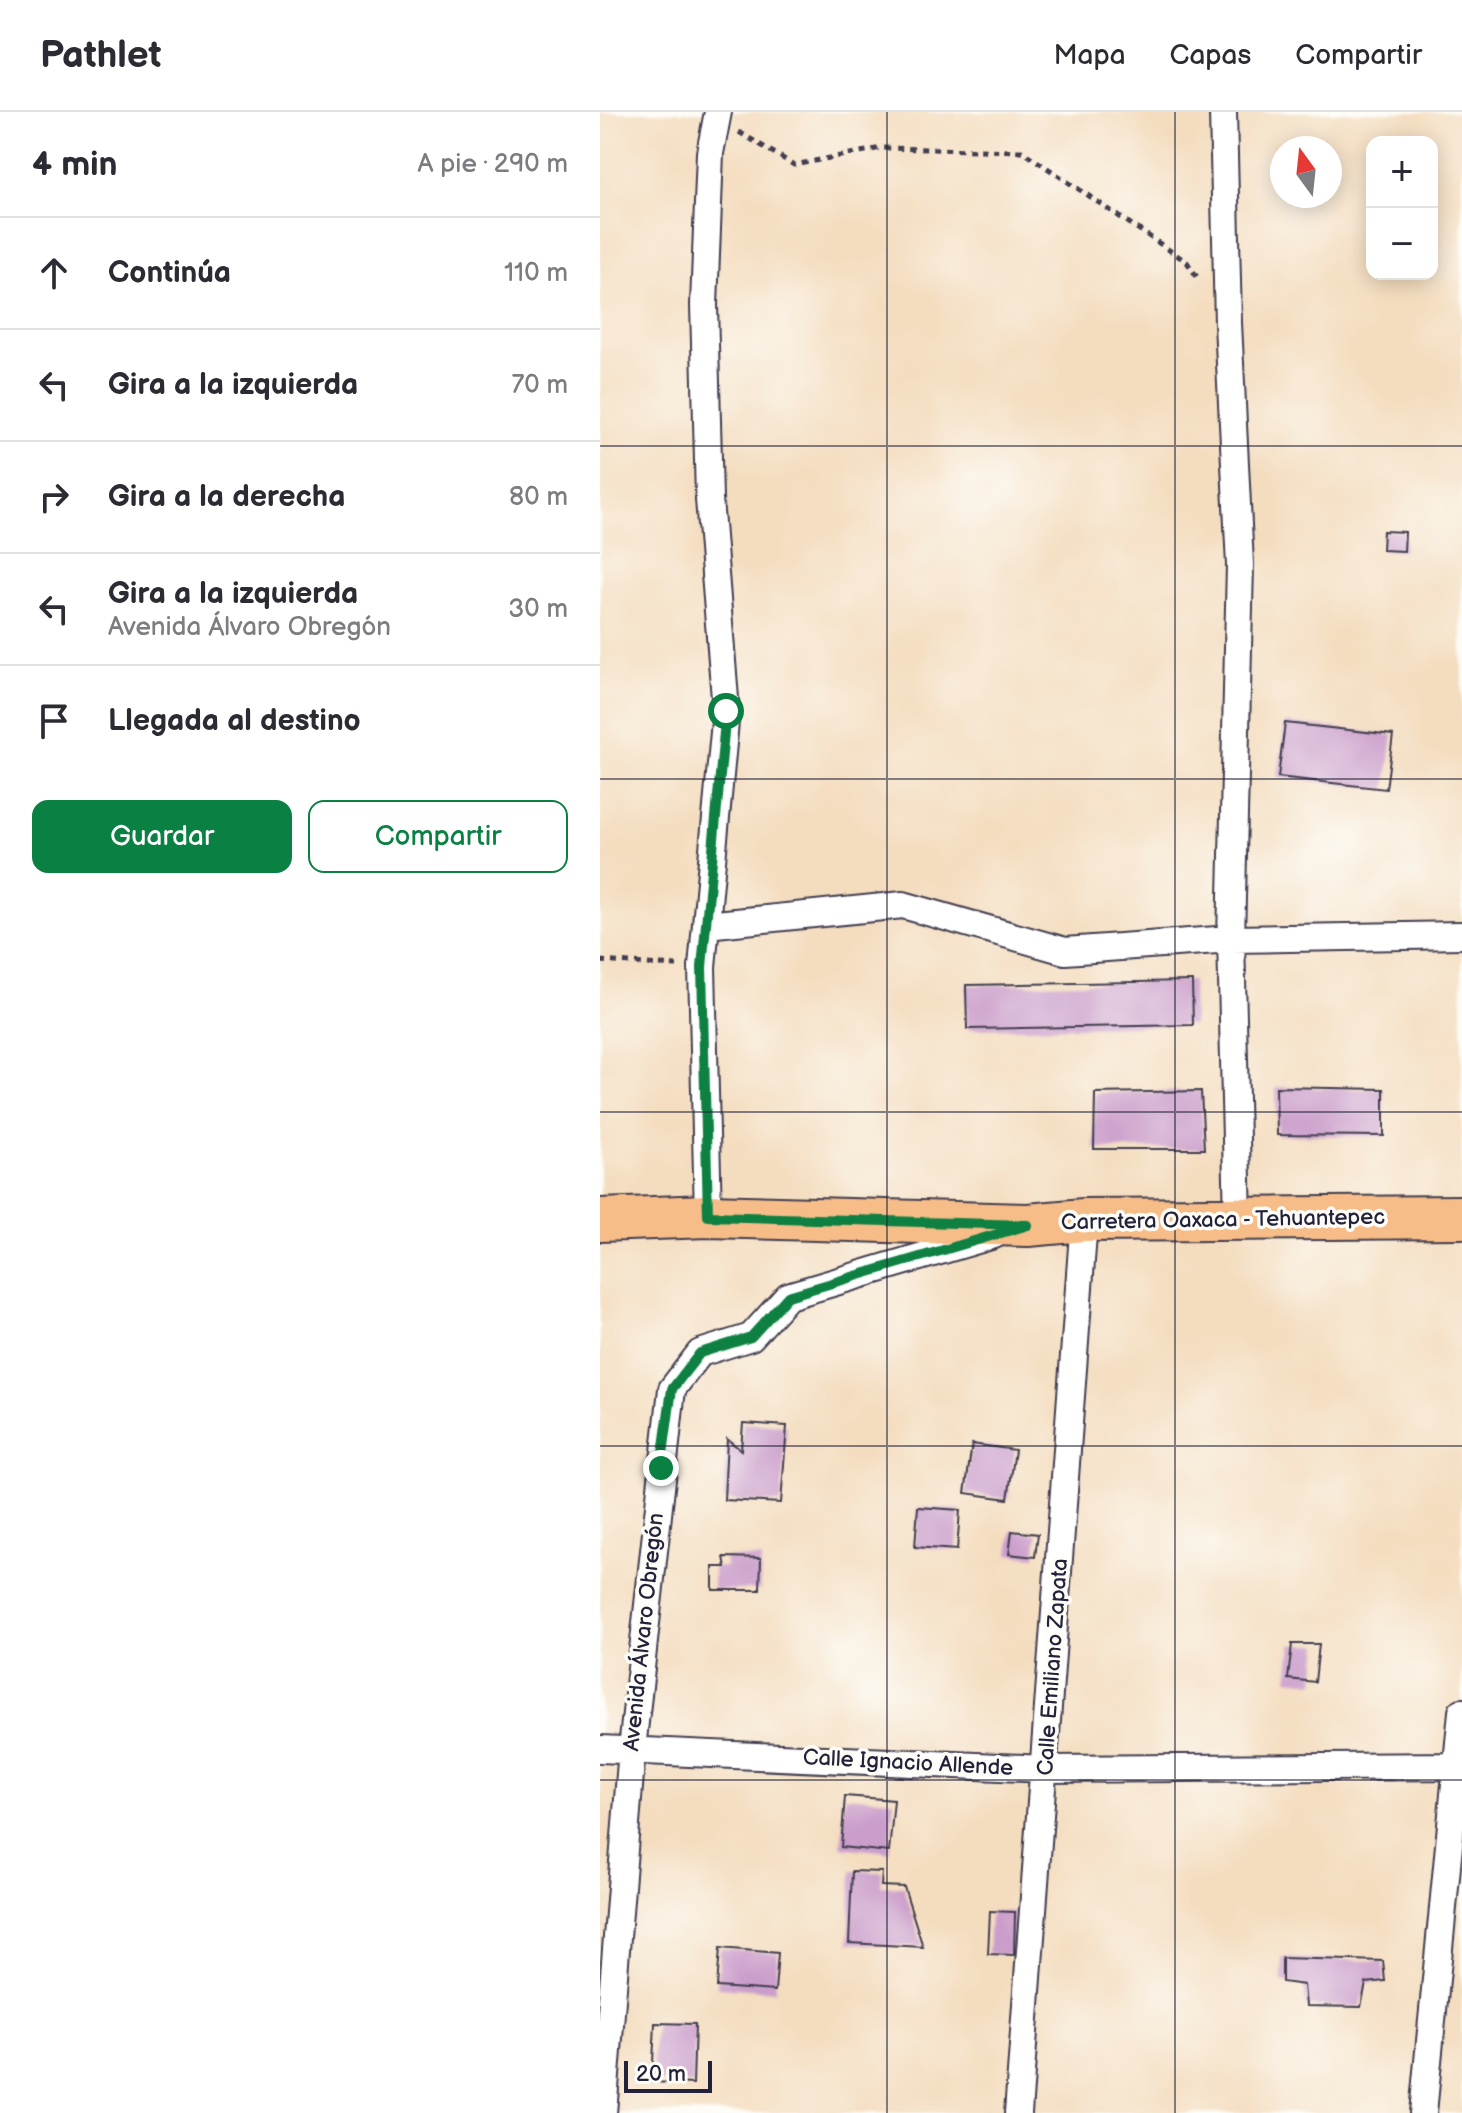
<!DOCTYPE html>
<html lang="es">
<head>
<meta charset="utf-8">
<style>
  :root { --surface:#fff; --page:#f2f2f3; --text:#2b2b33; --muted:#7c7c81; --line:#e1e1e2; --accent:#0b8043 }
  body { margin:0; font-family:"Balsamiq Sans",sans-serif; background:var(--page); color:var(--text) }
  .controls { position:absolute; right:24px; top:24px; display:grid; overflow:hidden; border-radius:16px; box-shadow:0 4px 20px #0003 }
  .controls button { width:72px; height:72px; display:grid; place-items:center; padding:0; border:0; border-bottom:2px solid var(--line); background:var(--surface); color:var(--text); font:40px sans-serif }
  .compass { position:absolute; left:670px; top:24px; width:72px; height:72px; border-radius:50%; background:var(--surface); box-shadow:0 4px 20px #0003; rotate:345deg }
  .scale { position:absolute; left:24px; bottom:20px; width:88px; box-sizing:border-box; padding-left:8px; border:4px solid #22223b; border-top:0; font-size:22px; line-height:28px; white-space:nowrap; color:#22223b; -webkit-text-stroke:6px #fdfcf7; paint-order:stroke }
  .stop { position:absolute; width:24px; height:24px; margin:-18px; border:6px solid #0b8043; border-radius:50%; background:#fff }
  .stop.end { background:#0b8043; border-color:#fff; box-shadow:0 2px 8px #0008 }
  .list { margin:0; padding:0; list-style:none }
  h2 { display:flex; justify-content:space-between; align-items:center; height:104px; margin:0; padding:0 32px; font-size:34px }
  h2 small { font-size:26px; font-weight:400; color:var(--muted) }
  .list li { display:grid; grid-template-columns:52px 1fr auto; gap:24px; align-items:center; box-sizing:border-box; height:112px; padding:0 32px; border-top:2px solid var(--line) }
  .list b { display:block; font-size:30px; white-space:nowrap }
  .list p { margin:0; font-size:26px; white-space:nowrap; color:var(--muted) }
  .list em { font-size:26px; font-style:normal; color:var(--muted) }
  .actions { display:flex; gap:16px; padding:24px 32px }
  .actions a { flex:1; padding:18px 0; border:2px solid var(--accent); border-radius:16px; text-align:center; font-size:28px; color:var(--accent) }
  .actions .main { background:var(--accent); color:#fff }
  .icon { flex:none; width:44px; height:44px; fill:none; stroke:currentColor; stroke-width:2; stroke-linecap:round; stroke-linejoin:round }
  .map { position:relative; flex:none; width:862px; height:2001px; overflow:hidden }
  header { display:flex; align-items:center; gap:48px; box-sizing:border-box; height:112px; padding:0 40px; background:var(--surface); border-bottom:2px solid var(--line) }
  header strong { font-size:38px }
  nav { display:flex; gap:44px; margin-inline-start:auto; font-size:28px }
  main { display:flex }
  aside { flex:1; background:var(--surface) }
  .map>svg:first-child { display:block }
</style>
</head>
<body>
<header>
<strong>Pathlet</strong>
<nav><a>Mapa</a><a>Capas</a><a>Compartir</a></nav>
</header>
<main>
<aside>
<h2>4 min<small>A pie · 290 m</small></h2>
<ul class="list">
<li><svg class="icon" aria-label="ahead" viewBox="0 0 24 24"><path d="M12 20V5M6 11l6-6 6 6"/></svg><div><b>Continúa</b></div><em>110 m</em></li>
<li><svg class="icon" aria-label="left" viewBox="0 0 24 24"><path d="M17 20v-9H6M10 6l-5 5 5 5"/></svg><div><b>Gira a la izquierda</b></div><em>70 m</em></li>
<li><svg class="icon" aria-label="right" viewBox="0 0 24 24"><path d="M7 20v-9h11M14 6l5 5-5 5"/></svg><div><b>Gira a la derecha</b></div><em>80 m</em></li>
<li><svg class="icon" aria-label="left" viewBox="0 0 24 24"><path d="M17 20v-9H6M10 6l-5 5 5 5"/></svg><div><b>Gira a la izquierda</b><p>Avenida Álvaro Obregón</p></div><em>30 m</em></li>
<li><svg class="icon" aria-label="arrive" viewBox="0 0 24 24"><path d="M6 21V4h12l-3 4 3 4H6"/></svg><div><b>Llegada al destino</b></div></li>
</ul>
<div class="actions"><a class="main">Guardar</a><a>Compartir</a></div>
</aside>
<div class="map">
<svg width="862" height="2001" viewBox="0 0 862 2001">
  <rect width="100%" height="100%" fill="#fdfcf7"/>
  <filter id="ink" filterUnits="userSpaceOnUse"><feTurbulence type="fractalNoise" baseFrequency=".0125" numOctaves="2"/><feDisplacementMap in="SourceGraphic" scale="16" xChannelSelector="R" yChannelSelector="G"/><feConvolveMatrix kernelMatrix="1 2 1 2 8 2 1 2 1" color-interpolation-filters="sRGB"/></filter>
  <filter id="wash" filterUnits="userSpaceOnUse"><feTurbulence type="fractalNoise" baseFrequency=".006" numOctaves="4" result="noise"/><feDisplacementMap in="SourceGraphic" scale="32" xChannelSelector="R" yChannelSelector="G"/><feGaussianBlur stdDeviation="1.8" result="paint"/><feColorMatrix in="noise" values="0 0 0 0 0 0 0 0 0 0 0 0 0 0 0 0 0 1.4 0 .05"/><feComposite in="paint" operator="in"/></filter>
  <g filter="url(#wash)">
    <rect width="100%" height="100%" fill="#f4ddbf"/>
    <g id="blocks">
      <path fill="#ca9dcb" d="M783,419L805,420L804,439L782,438Z
        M685,611L793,623L786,677L678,665Z
        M592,869L593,913L367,917L366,873Z
        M676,975L784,977V1024L677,1023Z
        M601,979L604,1037H494L495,981Z
        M143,1311L187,1314L181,1391L124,1388L127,1327L141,1338Z
        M372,1332L415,1338L408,1387L365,1381Z
        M318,1395L360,1398L357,1438L315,1435Z
        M412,1419L438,1422L435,1445L409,1442Z
        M124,1445L161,1446L160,1478H113V1455H126Z
        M692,1532H719L715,1570L688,1567Z
        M245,1684L294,1688L289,1740L241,1735Z
        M252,1759L282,1760L281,1774L304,1775L323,1835L249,1831Z
        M390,1799L415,1800L414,1843L388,1842Z
        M120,1836L178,1841L175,1879L117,1875Z
        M682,1846L783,1849L785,1869L766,1871L761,1895L706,1894L704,1873L682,1870Z
        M55,1911L95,1912L93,1972L52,1970Z"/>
    </g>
  </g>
  <g filter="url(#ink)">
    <use href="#blocks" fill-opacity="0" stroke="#423e4f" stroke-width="2"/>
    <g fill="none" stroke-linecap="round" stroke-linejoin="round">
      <defs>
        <path id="street" d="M623,0L628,211L640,453L631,827L638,1107
          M106,813L303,793L465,839L631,827L862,823
          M108,1104L102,855L126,599L109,387L104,193L110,41L118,0
          M0,1637L446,1657L857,1654
          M3,2001L32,1637L72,1277L100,1241L151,1225L188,1184L394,1123
          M418,2001L484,1108
          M823,2001L862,1600"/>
        <path id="primary" d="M0,1108L108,1104L428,1113L484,1108L862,1105"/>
      </defs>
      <use href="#street" stroke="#423e4f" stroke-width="30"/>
      <use href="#primary" stroke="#423e4f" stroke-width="46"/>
      <path stroke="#423e4f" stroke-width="5" stroke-dasharray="6 6" stroke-linecap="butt" d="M139,20L194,53L281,36L422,39L587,150L599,168
        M0,849L77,854"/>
      <use href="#street" stroke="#fff" stroke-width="26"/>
      <use href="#primary" stroke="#f7bd88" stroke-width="42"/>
    </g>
  </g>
  <g fill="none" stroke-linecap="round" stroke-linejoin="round" filter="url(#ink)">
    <path stroke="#0b8043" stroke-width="10" d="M61,1356L72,1277L100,1241L151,1225L188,1184L428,1113L108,1104L102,855L126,599"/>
  </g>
  <path fill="none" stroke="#22223b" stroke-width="2" stroke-opacity="0.55" d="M287,0V2001M575,0V2001M0,334H862M0,667H862M0,1000H862M0,1334H862M0,1668H862"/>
  <g text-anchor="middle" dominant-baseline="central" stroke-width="7" stroke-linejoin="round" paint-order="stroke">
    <g font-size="22" fill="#22223b" stroke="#fdfcf7">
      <text transform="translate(623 1108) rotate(-1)">Carretera Oaxaca - Tehuantepec</text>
      <text transform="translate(44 1520) rotate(-84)">Avenida Álvaro Obregón</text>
      <text transform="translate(453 1555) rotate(-86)">Calle Emiliano Zapata</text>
      <text transform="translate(308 1651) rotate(3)">Calle Ignacio Allende</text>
    </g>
  </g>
</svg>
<div class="controls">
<button>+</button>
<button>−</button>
</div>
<svg class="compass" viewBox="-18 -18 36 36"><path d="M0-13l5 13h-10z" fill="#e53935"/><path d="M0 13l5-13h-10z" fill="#7c7c81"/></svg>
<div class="scale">20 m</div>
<div class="stop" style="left:126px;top:599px"></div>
<div class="stop end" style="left:61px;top:1356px"></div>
</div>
</main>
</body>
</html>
